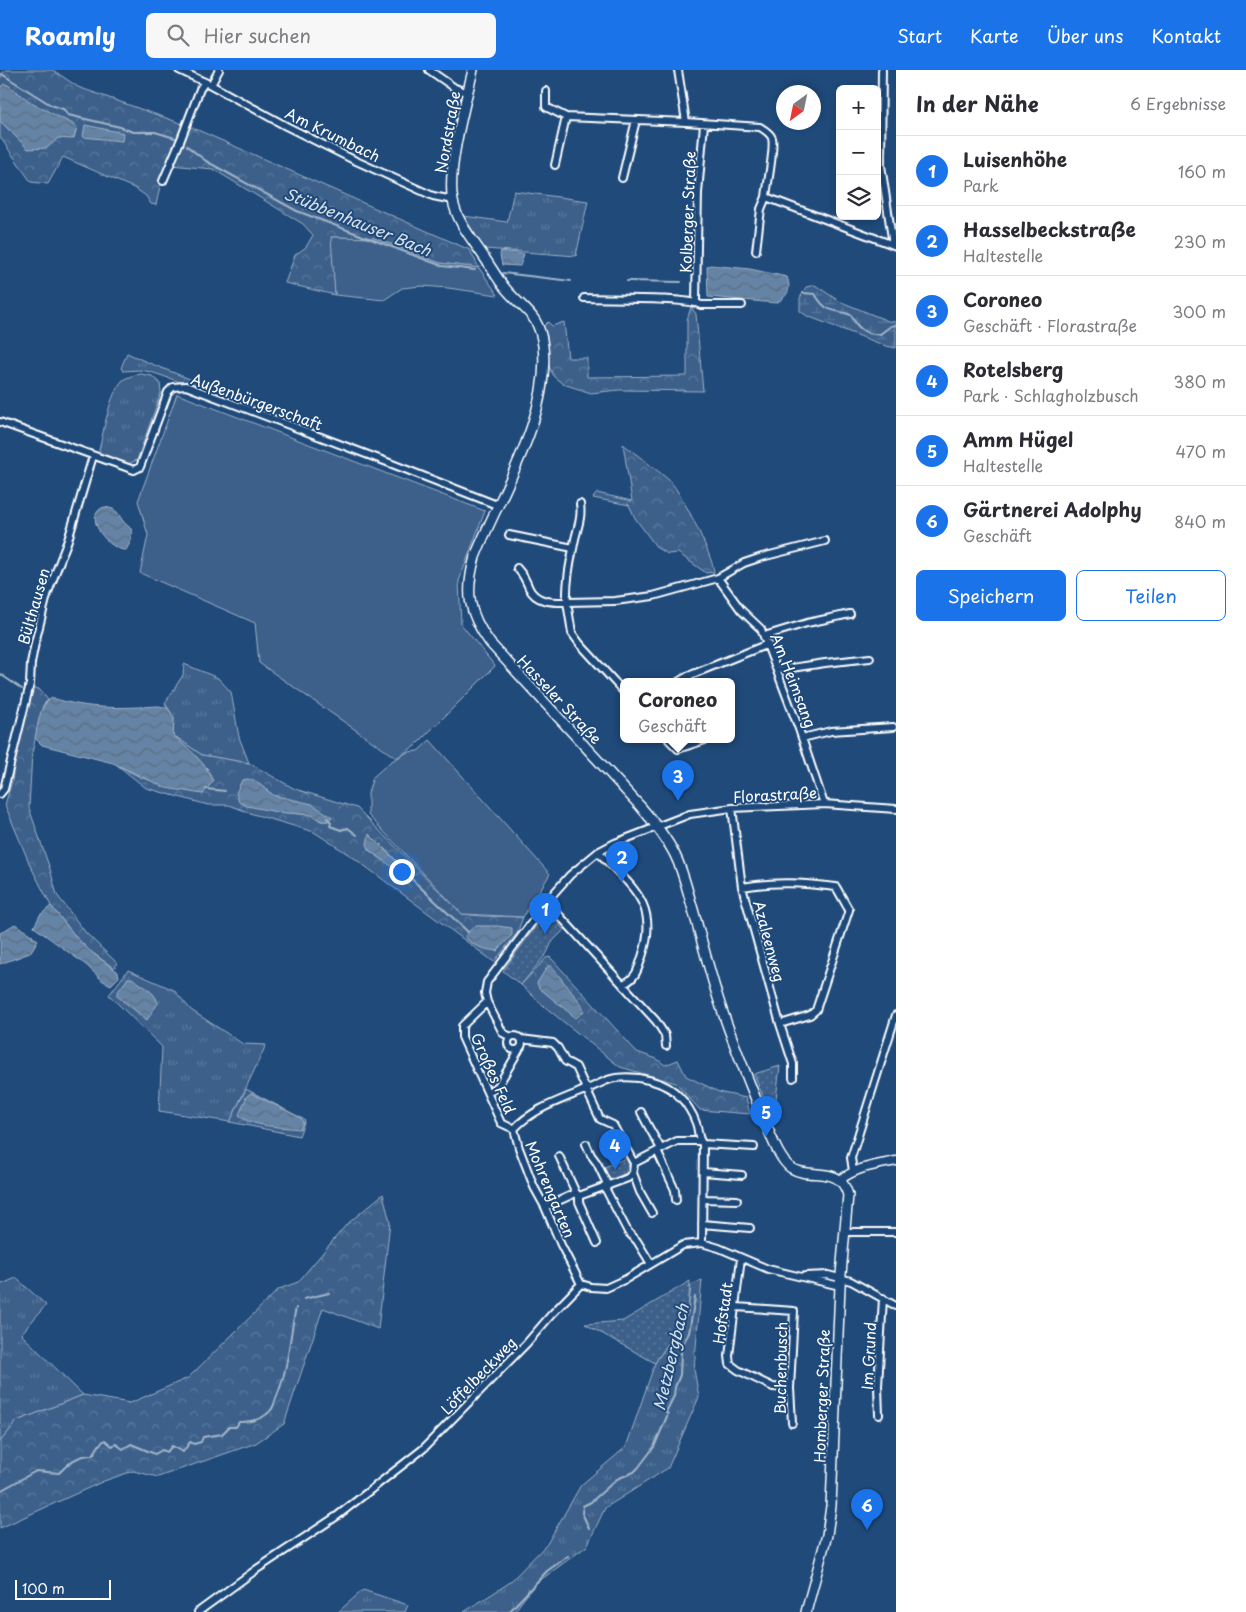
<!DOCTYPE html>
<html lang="de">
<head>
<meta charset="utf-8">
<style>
  :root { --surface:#fff; --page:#f7f7f7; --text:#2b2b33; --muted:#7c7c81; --line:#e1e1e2; --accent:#1a73e8 }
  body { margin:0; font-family:"Playpen Sans",sans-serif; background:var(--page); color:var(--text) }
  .controls { position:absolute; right:15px; top:15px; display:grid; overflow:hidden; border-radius:8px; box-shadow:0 2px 8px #0003 }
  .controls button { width:45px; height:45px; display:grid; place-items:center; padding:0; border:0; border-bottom:1px solid var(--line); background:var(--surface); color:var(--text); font:25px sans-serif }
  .compass { position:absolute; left:776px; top:15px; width:45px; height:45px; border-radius:50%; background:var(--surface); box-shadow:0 2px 8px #0003; rotate:213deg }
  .scale { position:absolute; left:15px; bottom:12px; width:96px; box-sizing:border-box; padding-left:5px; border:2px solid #fff; border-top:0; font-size:14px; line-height:18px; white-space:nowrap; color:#fff; -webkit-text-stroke:4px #1f4a7a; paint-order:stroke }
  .you { position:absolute; left:401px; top:801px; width:18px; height:18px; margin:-12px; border:4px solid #fff; border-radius:50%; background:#1a73e8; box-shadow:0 0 0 8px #1a73e833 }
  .badge { display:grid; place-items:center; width:32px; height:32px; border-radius:50%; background:var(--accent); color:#fff; font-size:16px; font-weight:700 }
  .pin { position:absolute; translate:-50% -41px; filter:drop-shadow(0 1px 2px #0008) }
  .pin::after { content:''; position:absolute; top:26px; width:18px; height:15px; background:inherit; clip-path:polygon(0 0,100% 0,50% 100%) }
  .popup { position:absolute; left:620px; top:608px; width:115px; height:65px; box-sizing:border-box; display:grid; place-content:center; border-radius:8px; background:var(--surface); filter:drop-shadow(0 1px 4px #0005); font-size:16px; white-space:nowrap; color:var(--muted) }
  .popup b { font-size:19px; color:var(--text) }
  .popup::after { content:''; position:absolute; left:50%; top:100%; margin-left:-10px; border:10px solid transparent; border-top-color:var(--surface) }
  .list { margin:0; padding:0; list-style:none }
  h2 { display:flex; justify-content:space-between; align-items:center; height:65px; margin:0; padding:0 20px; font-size:21px }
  h2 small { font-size:16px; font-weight:400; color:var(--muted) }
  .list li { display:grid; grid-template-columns:32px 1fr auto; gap:15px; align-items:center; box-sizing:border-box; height:70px; padding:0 20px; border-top:1px solid var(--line) }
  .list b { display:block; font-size:19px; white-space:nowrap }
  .list p { margin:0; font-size:16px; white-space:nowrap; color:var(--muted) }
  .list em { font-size:16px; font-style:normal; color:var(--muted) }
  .actions { display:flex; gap:10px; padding:15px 20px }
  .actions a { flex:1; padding:11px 0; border:1px solid var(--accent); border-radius:8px; text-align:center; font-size:18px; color:var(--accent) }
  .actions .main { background:var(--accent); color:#fff }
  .icon { flex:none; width:28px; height:28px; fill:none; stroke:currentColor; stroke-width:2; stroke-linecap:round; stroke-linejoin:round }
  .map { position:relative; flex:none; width:896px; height:1542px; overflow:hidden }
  header { display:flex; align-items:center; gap:30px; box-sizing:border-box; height:70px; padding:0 25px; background:var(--accent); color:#fff }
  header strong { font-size:24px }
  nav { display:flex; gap:28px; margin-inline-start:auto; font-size:18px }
  .search { width:350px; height:45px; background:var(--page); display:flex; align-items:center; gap:12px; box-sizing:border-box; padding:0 18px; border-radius:8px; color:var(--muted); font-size:19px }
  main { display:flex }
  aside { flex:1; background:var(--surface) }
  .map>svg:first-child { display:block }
</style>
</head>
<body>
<header>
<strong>Roamly</strong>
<div class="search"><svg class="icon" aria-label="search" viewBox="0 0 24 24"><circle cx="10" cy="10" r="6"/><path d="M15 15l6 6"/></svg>Hier suchen</div>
<nav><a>Start</a><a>Karte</a><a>Über uns</a><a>Kontakt</a></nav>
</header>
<main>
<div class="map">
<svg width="896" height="1542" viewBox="0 0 896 1542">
  <defs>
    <pattern id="grass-tufts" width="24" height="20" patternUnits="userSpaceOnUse" patternTransform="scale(1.25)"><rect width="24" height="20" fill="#3c618b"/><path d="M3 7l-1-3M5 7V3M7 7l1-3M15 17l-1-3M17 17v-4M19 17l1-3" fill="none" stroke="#59799c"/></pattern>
    <pattern id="forest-crowns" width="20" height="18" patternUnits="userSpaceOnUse" patternTransform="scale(1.25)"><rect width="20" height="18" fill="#3c618b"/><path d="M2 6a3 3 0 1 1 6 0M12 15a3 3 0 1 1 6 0" fill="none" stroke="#59799c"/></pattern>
    <pattern id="wetland-marsh" width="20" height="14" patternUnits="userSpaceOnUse" patternTransform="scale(1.25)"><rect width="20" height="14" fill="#3c618b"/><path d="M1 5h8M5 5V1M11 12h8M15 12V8" fill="none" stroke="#59799c"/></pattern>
    <pattern id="park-dots" width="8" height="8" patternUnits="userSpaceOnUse" patternTransform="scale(1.25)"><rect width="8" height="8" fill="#3c618b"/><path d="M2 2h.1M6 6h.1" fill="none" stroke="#59799c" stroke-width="1.8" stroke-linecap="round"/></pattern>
    <pattern id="water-waves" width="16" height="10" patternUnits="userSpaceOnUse" patternTransform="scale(1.25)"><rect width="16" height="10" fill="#6583a4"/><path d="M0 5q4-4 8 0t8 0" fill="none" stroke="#5b6d81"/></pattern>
  </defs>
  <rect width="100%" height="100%" fill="#1f4a7a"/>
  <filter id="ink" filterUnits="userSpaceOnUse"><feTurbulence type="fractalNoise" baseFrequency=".02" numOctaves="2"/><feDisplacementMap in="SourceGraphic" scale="10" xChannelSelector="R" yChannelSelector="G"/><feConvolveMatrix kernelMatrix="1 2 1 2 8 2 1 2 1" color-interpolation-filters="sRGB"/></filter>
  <g filter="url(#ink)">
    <path fill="url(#grass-tufts)" stroke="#9eb0c5" d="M514,121L588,131L576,186L485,179L463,146L507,152Z
      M127,283L149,293L200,313L198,318L151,302L140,300L123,301L121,298Z
      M141,304L152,306L160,313L161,323L137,390L128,394L102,386L99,380C104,361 109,324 123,310C129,306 135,305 141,304Z
      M184,594L218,608L231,622L239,667L249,693L202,685L173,665L174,648L165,633L183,605Z
      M128,900L174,920L191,940L243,974L266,975L230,1052L159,1041L162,977L109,925Z
      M16,1208L46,1235L21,1264L83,1325L17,1351L0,1372V1215Z
      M702,1210L694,1299L699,1327L668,1398L605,1438L587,1476L535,1514L514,1542H464L509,1513L547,1474L581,1415L626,1377L655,1293L688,1243L691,1215Z
      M363,1520L408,1535L405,1542H338Z"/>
    <path fill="url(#forest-crowns)" stroke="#9eb0c5" fill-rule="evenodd" d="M5,0H53L78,17L183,54L163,102L156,135L151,134L146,126L136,119L63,87L48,114L31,112L0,67V8Z
      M191,57L470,180L479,198L440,193L374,168L332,167L335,225L285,213L295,185L306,177L313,165L303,154L213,99L170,95Z
      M691,237L696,244L703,321L619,320L591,323L563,314L554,307L547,292L543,257L548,252L552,256L564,252L568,288H587V307L687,306V250Z
      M623,374C638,386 655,398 670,411C681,422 713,486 714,502L706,503L678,483L668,484L657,478L635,448L629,435L593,428L597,423L632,431Z
      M25,615L39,619L48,630L43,635L32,683L29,738L50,799L57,825L86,863L118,894L114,898L90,881L76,867L51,836L30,795L5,735L12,711Z
      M173,665L202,685L249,693L295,719L357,738L462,844L482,846L523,847L517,863L494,892L354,788L314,762L253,744L229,735H208L146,718L117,695L142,708L203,724L208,699ZM255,711L273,725L288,730L328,751H321L312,745L277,742ZM381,774L405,800L400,802L370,781Z
      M550,887L637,982L657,989L665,995L678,990L686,1006L719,1022L746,1028L750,1044L700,1040L676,1013L620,997L545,937L521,915L546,888Z
      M246,1019L305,1050L299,1066L230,1052Z
      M383,1124L390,1152L378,1259L323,1238L284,1354L256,1373L158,1407L133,1401L104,1411L0,1458V1372L17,1351L83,1325L130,1333L188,1308L279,1219L298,1212L346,1155Z"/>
    <path fill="url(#wetland-marsh)" stroke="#9eb0c5" d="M815,215L839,231L888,251L896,252V278L886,276L807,246L800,241V228L806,217Z"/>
    <path fill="url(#park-dots)" stroke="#9eb0c5" d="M549,846L554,848L564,860L552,872L547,883L521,915L503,901L542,848Z
      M780,996L775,1037H767L754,1004Z
      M626,1088L629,1095L626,1103L609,1111L602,1098Z
      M690,1211L688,1243L655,1293L585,1254L623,1251Z"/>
    <path fill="#3c618b" stroke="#9eb0c5" d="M331,167L374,168L440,193L479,198L498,225L448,218L422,216L402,218L384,230L335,225Z
      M177,324L485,441L459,511L461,554L495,596L415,676L396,688L259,593L255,553L140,503L148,465L138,431Z
      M430,670L550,804L523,847L462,844L368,745V723L373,707L390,692L408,682L418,681Z"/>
    <path fill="url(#water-waves)" stroke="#a3b5c8" d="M4,14L8,15L33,34L75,55L77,57L74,68L71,69L58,68L47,78L28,79L0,51V18Z
      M85,55L123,63L122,71L83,67Z
      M501,181L524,184L520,196L502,195L500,185Z
      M710,195L750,199L787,207C792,220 787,227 776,233L708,227L707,197Z
      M104,437C118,439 116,441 123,451C125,454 130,457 132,460L131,471L126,480C109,481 81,446 104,437Z
      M52,628C92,640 118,638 159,636L168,638L174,648L173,665C188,679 205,691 213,711L203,724L166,718L113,693L42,675L35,668C38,656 39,634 52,628Z
      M248,709L255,711L273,725L312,734L332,747L328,751H321L312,745L277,742L247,736L239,732L236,723L242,710Z
      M369,764L405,800L400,802L370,781L367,774Z
      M51,836L76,867L90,881L118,902L119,907L111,915L103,911L86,895L34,857L40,845Z
      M15,854L33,866L32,868H35L38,870L30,883L0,894V863Z
      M475,856H497L512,858V865L497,881C484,879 475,878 465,867L468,862Z
      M548,896H551L582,935L584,941L576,948L539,918L537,913Z
      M128,908H132C141,915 155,921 158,933L147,950L117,926V923Z
      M251,1023L301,1048L303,1052L300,1059C284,1057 250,1057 239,1045L247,1026Z"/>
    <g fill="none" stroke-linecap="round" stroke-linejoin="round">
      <path stroke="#a3b5c8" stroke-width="2" d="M0,3L51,35L63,39L68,45L120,57L133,62H155L175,68
        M187,76L206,91L297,141L442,196L475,200
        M503,203L571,211
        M627,211L681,212
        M803,223L815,224C827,244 831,238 851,245C857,258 865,265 880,264L891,256L896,255
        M0,604L22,619
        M206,719L225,721
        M327,748L331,752L330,756L341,760L348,758L357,765
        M402,800L468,862
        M304,1229L329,1223
        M0,1421L36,1401L59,1403C70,1392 77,1385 93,1385L100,1374L105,1370L112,1376L116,1374L123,1379L131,1374L155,1384L162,1380L167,1382L172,1376L183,1382L190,1372L194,1374L201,1372L203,1367L222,1364L229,1357H236L239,1352C250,1352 263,1350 271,1340C274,1337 275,1330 277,1326C289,1297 289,1268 296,1238
        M589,1458L582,1443L583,1436L591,1432L617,1409L634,1402L638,1398L654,1377L668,1344L666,1342L674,1326L675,1317L680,1305L681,1283L682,1275L689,1263L695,1227
        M509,1542L547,1501L568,1486"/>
      <defs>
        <path id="minor" d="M179,0L211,15L286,56L354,90L433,126L453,130
          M429,0L455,18L468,23
          M678,0L686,52L760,57C765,60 770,63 772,68C775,78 767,115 766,127L896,176
          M882,0L881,95L893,175
          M211,15L219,0
          M546,21V37L566,47L686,52
          M555,95L566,47
          M622,108L636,50
          M163,111L181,69L200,19L205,12
          M756,181L761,139L766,127
          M584,228C605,229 689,227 701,235H742
          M696,231L698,123L704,54
          M0,352L134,400L140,397L168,322L173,317L186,316L387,392L497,435
          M580,434C582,447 578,456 575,469C571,489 566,510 567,532L615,531L653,526L718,508L744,493L762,487L825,471
          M509,465L573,478
          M517,498C524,506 525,509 529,518C536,533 554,532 567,532L572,563L580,574L624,622
          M718,508L741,540L761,559L799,659L824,734
          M764,566L807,553L850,544
          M778,600L825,593L870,588
          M688,606L768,574
          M678,612L688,606L691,612
          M802,668L831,661L893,657
          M669,670L678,679L705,670
          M0,724L4,719L30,614L31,593L35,573L47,525L68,470L93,386
          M732,738L742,817L780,954L793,994V1008
          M598,782C632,817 660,834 642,887C638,899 636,909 623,914
          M742,817C776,811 802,813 836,817L849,840L816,940L810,945L780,954
          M547,832L656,951L665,965L666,976
          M487,932L462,956V967L501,1053L514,1059
          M508 973a7 7 0 1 1 14 0a7 7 0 1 1-14 0Z
          M511,967L503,963L487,932L485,923L487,912L554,823L570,805L598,782L615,773L690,744L732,738L824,734L896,739
          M521,969L553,973L558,978L565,991L576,997L600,1049L613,1055L634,1093
          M488,1022L498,1016L519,980
          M641,1042C647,1055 654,1066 661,1079
          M586,1074L591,1085L597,1093L608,1116
          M703,1074L754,1077
          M657,1081L675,1120L676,1130
          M559,1086L576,1123
          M853,1101L851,1088L896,945
          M703,1102L742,1105
          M633,1103L640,1122L652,1143
          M604,1116L628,1162L637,1171L651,1194
          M579,1126V1132L597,1173
          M703,1129L737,1130
          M545,1137L576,1123L579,1126L628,1108L633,1103L634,1093L677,1071H699
          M702,1154L750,1158
          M844,1162H896
          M741,1188L729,1286L730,1294L738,1300L773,1317L790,1318
          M805,1206L828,1205L851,1211L896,1236
          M581,1214L561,1175L545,1137L534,1117L519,1078L514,1059C533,1038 562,1030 587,1019C596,1016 606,1009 616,1008C636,1005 666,1011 680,1027C686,1033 693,1044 696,1053C699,1060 697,1068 703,1074L702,1173
          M736,1237L794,1241L790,1318L792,1353
          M879,1345L878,1316L883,1228
          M198,1542L257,1499L337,1446L423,1379L526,1274L551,1245L581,1214L591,1217L606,1218L626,1209L683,1175L702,1173L719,1178L768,1199L840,1216"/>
        <path id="tertiary" d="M840,1110C857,1097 876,1095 896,1091"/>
        <path id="secondary" d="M473,0C466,31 446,101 453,131C457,152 472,169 484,187C491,197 497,208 505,218C524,241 539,243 543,276C551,346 500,424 475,487C465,522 468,543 490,573L640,736C653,751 666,767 675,785C683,801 687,819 692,836C701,867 709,900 719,931C733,974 751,1017 768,1059C773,1071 780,1090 791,1098C810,1110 840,1094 848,1125L840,1216L831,1436L827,1465L806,1542"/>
      </defs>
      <use href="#minor" stroke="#fff" stroke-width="10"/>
      <use href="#tertiary" stroke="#fff" stroke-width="11"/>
      <use href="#secondary" stroke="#fff" stroke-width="12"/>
      <use href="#minor" stroke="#1f4a7a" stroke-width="6"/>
      <use href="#tertiary" stroke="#1f4a7a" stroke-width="8"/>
      <use href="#secondary" stroke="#1f4a7a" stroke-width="9"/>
    </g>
  </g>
  <g text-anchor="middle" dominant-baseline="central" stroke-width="4" stroke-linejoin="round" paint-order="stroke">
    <g font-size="15" fill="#fff" stroke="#1f4a7a">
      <text transform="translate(447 62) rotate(-80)">Nordstraße</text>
      <text transform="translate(333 64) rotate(26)">Am Krumbach</text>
      <text transform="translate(687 142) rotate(-88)">Kolberger Straße</text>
      <text transform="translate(257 331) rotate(20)">Außenbürgerschaft</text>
      <text transform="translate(33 536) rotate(-74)">Bülthausen</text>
      <text transform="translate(794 610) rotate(69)">Am Heimsang</text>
      <text transform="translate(560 629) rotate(47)">Hasseler Straße</text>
      <text transform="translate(775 724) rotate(-3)">Florastraße</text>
      <text transform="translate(770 871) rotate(75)">Azaleenweg</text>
      <text transform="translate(494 1003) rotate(66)">Großes Feld</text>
      <text transform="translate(551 1119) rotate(67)">Mohrengarten</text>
      <text transform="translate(722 1243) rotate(-82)">Hofstadt</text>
      <text transform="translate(868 1286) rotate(-87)">Im Grund</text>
      <text transform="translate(780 1298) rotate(-89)">Buchenbusch</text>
      <text transform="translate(478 1305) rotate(-46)">Löffelbeckweg</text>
      <text transform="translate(821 1326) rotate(-88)">Homberger Straße</text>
    </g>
    <g font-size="16" font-style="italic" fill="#d8e0e8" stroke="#1f4a7a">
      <text transform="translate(358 151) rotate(22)">Stübbenhauser Bach</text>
      <text transform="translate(670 1287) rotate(-77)">Metzbergbach</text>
    </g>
  </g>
</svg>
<div class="controls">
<button>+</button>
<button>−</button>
<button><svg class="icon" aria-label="layers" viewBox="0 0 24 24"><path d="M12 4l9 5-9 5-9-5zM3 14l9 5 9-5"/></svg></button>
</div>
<svg class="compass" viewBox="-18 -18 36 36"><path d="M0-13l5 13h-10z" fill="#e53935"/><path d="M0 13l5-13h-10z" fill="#7c7c81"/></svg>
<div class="scale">100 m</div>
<div class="you"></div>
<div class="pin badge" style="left:545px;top:864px">1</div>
<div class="pin badge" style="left:622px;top:812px">2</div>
<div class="pin badge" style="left:678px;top:731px">3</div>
<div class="popup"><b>Coroneo</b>Geschäft</div>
<div class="pin badge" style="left:615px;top:1100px">4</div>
<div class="pin badge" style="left:766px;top:1067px">5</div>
<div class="pin badge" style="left:867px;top:1460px">6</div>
</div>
<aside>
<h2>In der Nähe<small>6 Ergebnisse</small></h2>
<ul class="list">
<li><span class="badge">1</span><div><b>Luisenhöhe</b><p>Park</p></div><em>160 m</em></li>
<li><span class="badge">2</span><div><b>Hasselbeckstraße</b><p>Haltestelle</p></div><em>230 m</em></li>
<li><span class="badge">3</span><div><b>Coroneo</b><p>Geschäft · Florastraße</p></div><em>300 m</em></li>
<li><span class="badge">4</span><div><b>Rotelsberg</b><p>Park · Schlagholzbusch</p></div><em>380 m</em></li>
<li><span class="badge">5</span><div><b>Amm Hügel</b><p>Haltestelle</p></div><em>470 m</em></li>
<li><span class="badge">6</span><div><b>Gärtnerei Adolphy</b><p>Geschäft</p></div><em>840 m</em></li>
</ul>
<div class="actions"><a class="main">Speichern</a><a>Teilen</a></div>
</aside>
</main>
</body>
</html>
